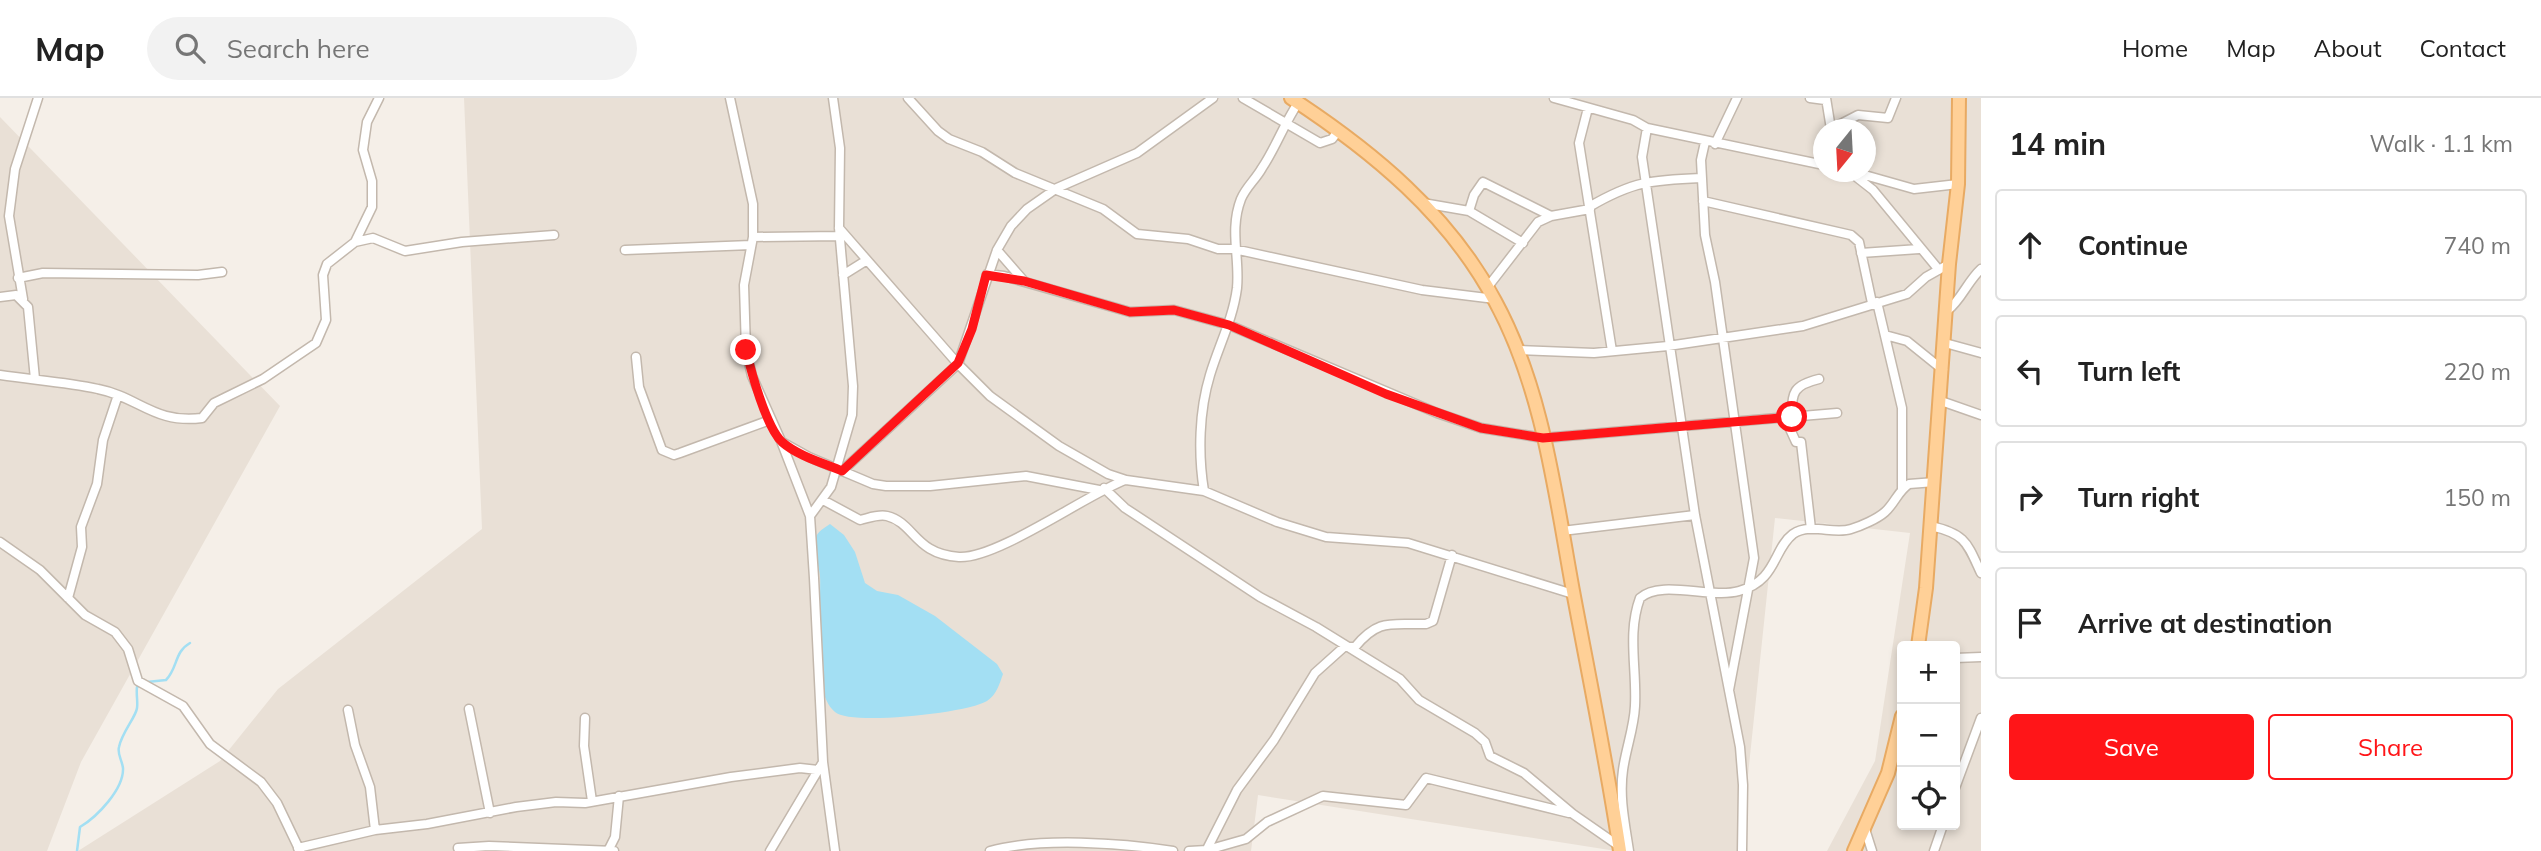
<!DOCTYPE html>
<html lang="en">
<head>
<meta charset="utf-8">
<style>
  :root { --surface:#fff; --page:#f2f2f2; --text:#222; --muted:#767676; --line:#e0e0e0; --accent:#ff1518 }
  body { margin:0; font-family:Mulish,sans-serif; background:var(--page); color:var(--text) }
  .controls { position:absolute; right:21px; bottom:21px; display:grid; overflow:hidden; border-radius:7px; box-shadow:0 4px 10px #0003 }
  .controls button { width:63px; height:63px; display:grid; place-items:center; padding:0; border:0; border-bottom:2px solid var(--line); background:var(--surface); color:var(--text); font:35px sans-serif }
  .compass { position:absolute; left:1813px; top:21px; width:63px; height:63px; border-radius:50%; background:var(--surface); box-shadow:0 4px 10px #0003; rotate:198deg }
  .stop { position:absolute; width:21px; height:21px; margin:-16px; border:5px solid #ff1518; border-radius:50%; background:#fff }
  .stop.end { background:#ff1518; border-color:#fff; box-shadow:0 2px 7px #0008 }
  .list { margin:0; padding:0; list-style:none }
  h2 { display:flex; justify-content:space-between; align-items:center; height:91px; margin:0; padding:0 28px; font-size:30px }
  h2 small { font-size:23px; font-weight:400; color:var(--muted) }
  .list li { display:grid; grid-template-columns:46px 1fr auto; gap:21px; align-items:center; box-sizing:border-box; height:112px; margin:0 14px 14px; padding:0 14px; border:2px solid var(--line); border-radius:7px }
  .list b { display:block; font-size:26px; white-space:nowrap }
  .list em { font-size:23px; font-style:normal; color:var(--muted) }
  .actions { display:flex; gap:14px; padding:21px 28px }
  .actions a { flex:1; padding:16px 0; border:2px solid var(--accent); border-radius:7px; text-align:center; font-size:24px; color:var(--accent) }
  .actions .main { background:var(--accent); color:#fff }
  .icon { flex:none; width:38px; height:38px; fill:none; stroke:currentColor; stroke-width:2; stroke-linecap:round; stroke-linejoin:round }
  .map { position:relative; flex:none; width:1981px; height:753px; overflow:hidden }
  header { display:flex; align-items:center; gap:42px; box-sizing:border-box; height:98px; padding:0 35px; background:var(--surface); border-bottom:2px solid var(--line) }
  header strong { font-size:33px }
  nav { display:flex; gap:38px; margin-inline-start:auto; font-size:24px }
  .search { width:490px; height:63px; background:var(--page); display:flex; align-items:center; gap:18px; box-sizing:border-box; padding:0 24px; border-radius:38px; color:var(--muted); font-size:26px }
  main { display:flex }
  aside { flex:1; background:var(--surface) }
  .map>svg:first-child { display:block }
</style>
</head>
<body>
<header>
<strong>Map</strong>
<div class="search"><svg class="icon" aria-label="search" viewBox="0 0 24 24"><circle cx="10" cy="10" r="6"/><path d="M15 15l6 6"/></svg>Search here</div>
<nav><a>Home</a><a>Map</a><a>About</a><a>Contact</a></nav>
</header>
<main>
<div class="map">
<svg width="1981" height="753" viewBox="0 0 1981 753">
  <rect width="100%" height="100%" fill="#f5efe8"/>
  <path fill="#e9e0d6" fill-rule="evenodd" d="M464,0H1981V753H1827L1875,663L1910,435L1775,420L1740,753H1616L1258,697L1251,753H78L220,663L278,591L482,431ZM1824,32H1866V74H1824ZM1902,548H1955V727H1902Z
    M0,19L280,308L81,664L47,753H0Z"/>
  <path fill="#a3dff3" d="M830,426L844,437L855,454L865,485L877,493L898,497L935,518L997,566L1003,576C999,587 997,596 987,603C968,615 850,628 835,614C808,590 822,511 820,478C819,466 812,453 815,441C818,433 824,430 830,426Z"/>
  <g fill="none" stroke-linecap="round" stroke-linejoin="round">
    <path stroke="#a3dff3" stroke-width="2.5" d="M147,584L166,582C178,570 174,554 190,545
      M77,753L80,729C97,719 124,691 123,670C122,662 117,656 119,649C122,634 136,619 137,610C138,604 136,596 137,589L141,586"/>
    <defs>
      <path id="street" d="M730,0L753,106V139L744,187L746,252L752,278L781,343L810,418L814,480L823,664L770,753
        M908,0L938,33L949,41L982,54L1015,75L1103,111L1137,136L1188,141L1218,151H1234L1422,192L1495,201
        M1243,0L1320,45L1332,41L1339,32
        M1554,0L1633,22L1647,30L1824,67
        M1810,0L1825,2
        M1826,0L1831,31L1858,17L1888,20L1896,0
        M1588,10L1579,45L1612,253
        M1647,30L1642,59L1695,417L1740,649L1743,687L1742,753
        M1705,44L1701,62L1705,137L1715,184L1754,460L1729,592
        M1715,46L1737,0
        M1850,74L1873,92L1939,172
        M1854,74L1914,91L1958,86
        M1703,103L1851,137L1859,144L1872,205
        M1423,105L1469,113L1523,145
        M1589,109C1633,83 1652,82 1701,80
        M1469,113L1474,97L1483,84L1551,118
        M839,130L958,266L990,298L1059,348L1108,376L1126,382L1204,393L1277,424L1326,439L1408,445L1573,496
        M753,139L840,138
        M355,144L373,140L405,153L462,144L554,137
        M625,152L751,147
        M997,152L1024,183
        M1861,155L1919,151
        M987,176L1004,178L1130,214L1174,212L1229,227L1437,315L1481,330L1543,340L1837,315
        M843,177L867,162
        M18,180L43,175L198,177L222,174
        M1487,190L1538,124L1551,118L1590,111
        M0,199L16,197L28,209L35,281
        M23,201L9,118L15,71L38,0
        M1877,204L1902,310V391
        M1947,213C1962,201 1967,184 1981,171
        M1885,237L1907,243L1943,272
        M1945,245L1981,255
        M1519,252L1594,255L1668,248L1803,228L1907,196L1926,179L1949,166
        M636,259L639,289L662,352L674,357L680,355L770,322
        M0,277C33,282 66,284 98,291C139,299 154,326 202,320L214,305L263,281L316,245L326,222L323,177L327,166L355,144L372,109V83L363,52L367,24L379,0
        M1941,303L1981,317
        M1792,319C1791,294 1794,287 1819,281
        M1785,320L1796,344H1801L1811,431
        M782,344L809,359L873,386L886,388H930L1026,378L1099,392
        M842,373L958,266L997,152L1011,128L1027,111L1057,90L1137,55L1213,0
        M1104,390L1125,410L1260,499L1316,529L1400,581L1419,602L1475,635L1485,644L1490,658L1524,675L1573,716L1619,748
        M1204,393C1198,356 1199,313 1210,277C1219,247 1233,221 1237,190C1240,160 1229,132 1241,101C1246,89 1256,81 1262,70C1276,49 1284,26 1298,5
        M823,402L860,422C869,420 878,416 887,418C915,425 914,456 959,459C997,461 1084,398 1125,382
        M810,418L831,389L852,317L853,288L839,130L840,50L833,0
        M1931,428C1966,436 1967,445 1981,475
        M1562,433L1695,417
        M0,444L40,472L85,517L115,534L128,551L138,583L183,608L210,646L261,684L277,705L300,753
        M68,500L82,449L81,429L97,386L103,342L118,297
        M1955,560L1981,559
        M469,611L490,715
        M348,612L355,647L370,689L375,732
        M585,620L584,648L592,703
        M823,664L835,753
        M1955,690L1981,620
        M1865,731L1872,753
        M298,750L375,732L427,726L516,709L556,704L585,705L731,679L800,670L818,672
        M458,750L489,748L614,753
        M609,751L615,739L619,698
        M990,753C1039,739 1122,745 1173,753
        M1189,753L1207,752L1246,741L1267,724L1323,698L1406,707L1426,680L1569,715
        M1206,753L1237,692L1274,642L1315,575L1344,549H1355C1379,520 1391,527 1426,526L1433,523L1452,457
        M1629,753C1625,726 1619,699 1623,672C1626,650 1634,630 1635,608C1637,571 1627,535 1640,500C1661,481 1710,501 1739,493C1777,483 1773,451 1793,436C1811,424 1833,437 1851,431C1861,428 1877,421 1885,414C1895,405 1898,393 1909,386L1935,384
        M1934,753L1943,727"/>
      <path id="primary" d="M1291,0C1372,53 1449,116 1495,203C1543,291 1555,395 1573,493C1589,579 1607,666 1620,753
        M1918,548L1926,490L1949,166L1958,86L1959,0
        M1854,753L1888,675L1902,618"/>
    </defs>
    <use href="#street" stroke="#c3b8ad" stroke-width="11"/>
    <use href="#primary" stroke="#e8aa63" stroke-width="16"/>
    <use href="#street" stroke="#fff" stroke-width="8"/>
    <use href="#primary" stroke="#ffd097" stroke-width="12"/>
  </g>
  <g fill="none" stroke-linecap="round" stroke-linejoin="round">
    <path stroke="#ff1518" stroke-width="9" d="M746,252C751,273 766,329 782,344C798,358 823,365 842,373L958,265L972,231L986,177L1024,183L1130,214L1174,212L1229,227L1386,296L1481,330L1543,340L1792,319"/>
  </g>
</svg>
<div class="controls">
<button>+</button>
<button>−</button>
<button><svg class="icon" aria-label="locate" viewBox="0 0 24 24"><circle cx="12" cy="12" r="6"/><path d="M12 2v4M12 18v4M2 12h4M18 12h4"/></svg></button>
</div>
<svg class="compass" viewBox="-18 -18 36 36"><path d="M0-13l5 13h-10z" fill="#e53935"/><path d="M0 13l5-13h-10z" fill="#767676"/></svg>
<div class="stop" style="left:1792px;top:319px"></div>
<div class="stop end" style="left:746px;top:252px"></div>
</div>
<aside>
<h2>14 min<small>Walk · 1.1 km</small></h2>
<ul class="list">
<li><svg class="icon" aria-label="ahead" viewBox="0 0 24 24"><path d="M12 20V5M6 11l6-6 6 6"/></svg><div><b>Continue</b></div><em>740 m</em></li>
<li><svg class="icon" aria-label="left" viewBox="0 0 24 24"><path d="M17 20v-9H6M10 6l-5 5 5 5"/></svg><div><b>Turn left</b></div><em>220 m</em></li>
<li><svg class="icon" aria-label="right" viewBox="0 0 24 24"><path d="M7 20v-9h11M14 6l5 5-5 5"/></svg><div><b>Turn right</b></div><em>150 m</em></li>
<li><svg class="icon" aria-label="arrive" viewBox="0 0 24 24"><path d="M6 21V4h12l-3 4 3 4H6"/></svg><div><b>Arrive at destination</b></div></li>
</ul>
<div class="actions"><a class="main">Save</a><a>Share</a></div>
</aside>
</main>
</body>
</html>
